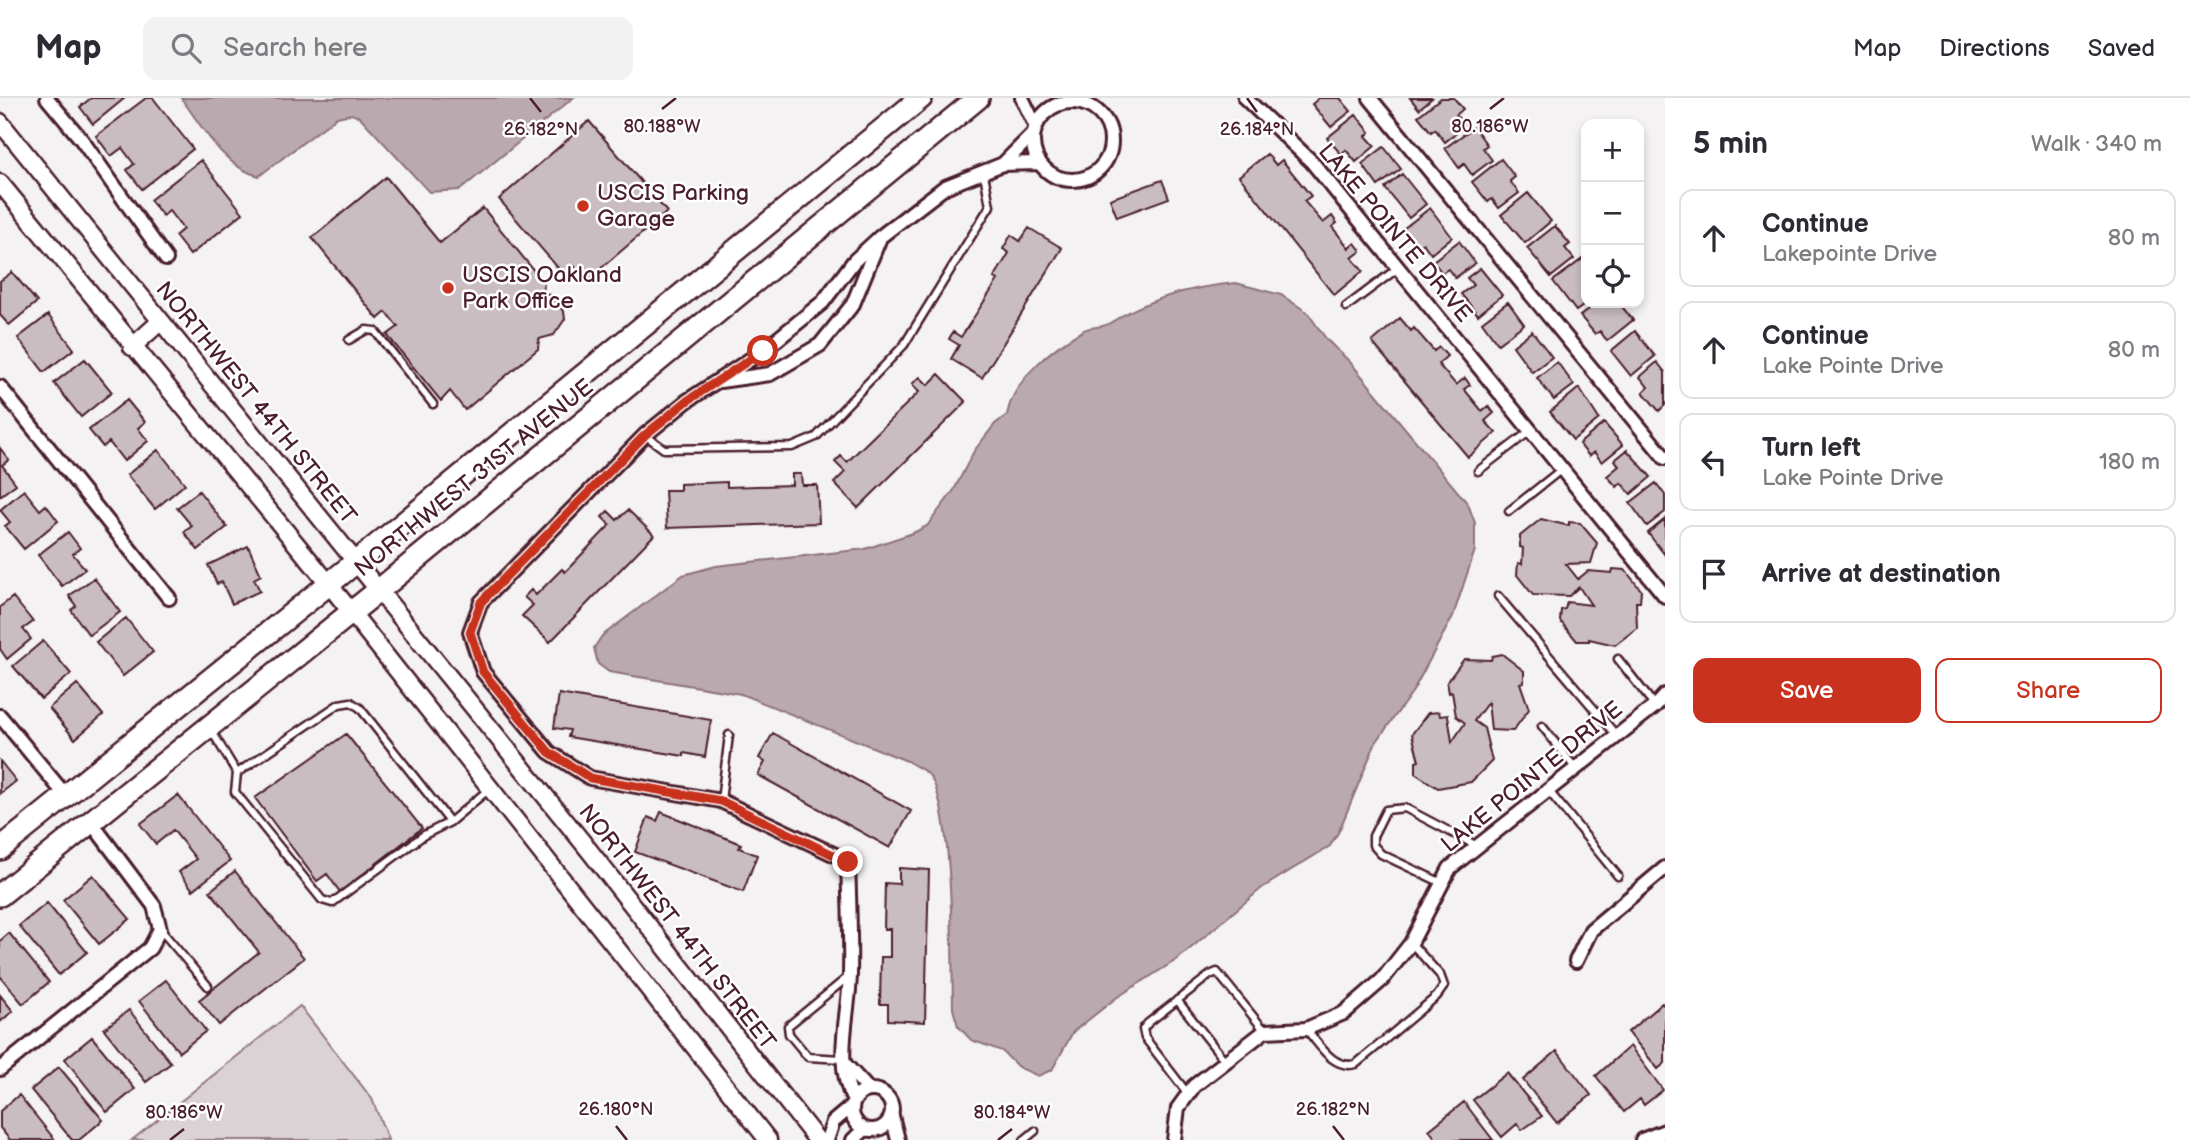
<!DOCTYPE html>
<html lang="en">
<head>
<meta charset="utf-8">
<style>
  :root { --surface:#fff; --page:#f2f2f3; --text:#2b2b33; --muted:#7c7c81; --line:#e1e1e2; --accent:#c8321e }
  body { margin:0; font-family:"Balsamiq Sans",sans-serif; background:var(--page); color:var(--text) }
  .controls { position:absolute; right:21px; top:21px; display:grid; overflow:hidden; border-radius:14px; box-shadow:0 4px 10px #0003 }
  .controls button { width:63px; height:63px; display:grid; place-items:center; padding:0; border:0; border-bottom:2px solid var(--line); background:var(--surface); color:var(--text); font:35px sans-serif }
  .stop { position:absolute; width:21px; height:21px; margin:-16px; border:5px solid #c8321e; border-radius:50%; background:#fff }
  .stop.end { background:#c8321e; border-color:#fff; box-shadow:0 2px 7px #0008 }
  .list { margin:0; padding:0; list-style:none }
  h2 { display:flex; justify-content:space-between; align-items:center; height:91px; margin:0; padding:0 28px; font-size:30px }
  h2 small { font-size:23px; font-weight:400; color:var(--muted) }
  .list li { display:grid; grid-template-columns:46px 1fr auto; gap:21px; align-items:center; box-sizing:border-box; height:98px; margin:0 14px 14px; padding:0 14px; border:2px solid var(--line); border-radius:14px }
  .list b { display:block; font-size:26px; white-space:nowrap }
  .list p { margin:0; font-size:23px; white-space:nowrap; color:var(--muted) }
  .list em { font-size:23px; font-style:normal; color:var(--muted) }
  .actions { display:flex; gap:14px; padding:21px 28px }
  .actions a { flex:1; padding:16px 0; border:2px solid var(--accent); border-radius:14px; text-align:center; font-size:24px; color:var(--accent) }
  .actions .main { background:var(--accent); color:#fff }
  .icon { flex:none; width:38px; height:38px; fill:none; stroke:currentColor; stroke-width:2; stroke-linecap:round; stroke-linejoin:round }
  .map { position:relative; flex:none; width:1665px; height:1042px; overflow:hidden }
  header { display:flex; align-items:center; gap:42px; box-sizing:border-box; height:98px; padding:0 35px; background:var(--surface); border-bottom:2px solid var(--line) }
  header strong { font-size:33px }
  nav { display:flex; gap:38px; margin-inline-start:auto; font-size:24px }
  .search { width:490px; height:63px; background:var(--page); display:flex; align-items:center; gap:18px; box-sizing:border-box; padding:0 24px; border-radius:14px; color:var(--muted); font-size:26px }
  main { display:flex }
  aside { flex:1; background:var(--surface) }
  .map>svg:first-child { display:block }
</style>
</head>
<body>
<header>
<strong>Map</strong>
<div class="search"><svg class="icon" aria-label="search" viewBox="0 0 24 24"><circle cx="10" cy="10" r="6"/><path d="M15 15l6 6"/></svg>Search here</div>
<nav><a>Map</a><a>Directions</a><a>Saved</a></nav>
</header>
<main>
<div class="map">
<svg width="1665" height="1042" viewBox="0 0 1665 1042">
  <rect width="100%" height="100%" fill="#f4f2f2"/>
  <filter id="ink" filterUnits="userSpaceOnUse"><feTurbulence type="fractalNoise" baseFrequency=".0143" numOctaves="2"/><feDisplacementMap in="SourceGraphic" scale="14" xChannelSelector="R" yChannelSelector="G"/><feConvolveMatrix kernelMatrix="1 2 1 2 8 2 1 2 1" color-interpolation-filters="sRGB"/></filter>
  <g filter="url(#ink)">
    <path fill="#dbd2d5" stroke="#927880" stroke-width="2" d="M300,908L372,1001L388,1042H132Z"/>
    <path fill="#baa9ae" stroke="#8d727a" stroke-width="2" d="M181,0H573L460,92L429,94L360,19L351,16L337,19L259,78C223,69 202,28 181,0Z
      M1236,185L1281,197L1307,214L1327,242L1350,264L1468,406L1475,425V452L1453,518L1413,593L1375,646L1339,733L1330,748L1262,790L1178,861L1116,900L1073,934L1052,972L1038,978L1018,969L1002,953L971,942L958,928L953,911C952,866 954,709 929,677C925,672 913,667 907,663L741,596L609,574L598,566L594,550L602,538L683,477L716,468L865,451L913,435L927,428L954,392L974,353L995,326L1007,317C1013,281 1053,249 1084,232C1092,228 1103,230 1110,225C1148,200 1191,189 1236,185Z"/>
    <path fill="#cabdc1" stroke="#4a1f2b" stroke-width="2" d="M91,0H125L93,26L80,9Z
      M146,0H153L193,51L142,91L127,72L134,66L122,50L111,58L96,38Z
      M1319,0H1340L1351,13L1331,29L1312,6Z
      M1410,0H1432L1419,11Z
      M1441,0H1454L1463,11L1456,17L1465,28L1445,44L1435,31L1431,34L1418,18Z
      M1356,17L1370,34L1366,38L1375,48L1356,64L1346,52L1341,56L1327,40Z
      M589,23L667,114L586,183L574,168L564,177L499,101Z
      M1474,29L1487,47L1483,50L1492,62L1472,77L1464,66L1459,70L1445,50Z
      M1384,49L1401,71L1378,88L1362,66Z
      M1267,56L1276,67L1282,62L1311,98L1304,103L1323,125L1332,118L1337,125L1332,129L1349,150L1355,145L1361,153L1352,160L1363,173L1334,197L1239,78Z
      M1501,61L1515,79L1510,83L1519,95L1499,110L1492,101L1488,104L1472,84Z
      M201,62L243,115L190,157L175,138L183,131L169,113L163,118L150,102Z
      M1402,76L1426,106L1409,120L1385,90Z
      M386,79L440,145L483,110L544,185L543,196L550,197L564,214L565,221L554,237L539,241L538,251L465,312L450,293L441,303L387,237L398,229L386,214L378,221L312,140Z
      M1162,82L1169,100L1117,119L1110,101Z
      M1528,95L1551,123L1525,145L1501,117Z
      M1430,110L1452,139L1431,156L1423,145L1417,149L1403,131Z
      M1555,128L1570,146L1565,150L1574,161L1551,179L1527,150Z
      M1029,130L1062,150L982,280L951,261L959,247L949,241L953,234L961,239L998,182L994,180L1009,155L1003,151L1011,137L1020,143Z
      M1459,143L1475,165L1455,180L1448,171L1442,175L1433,163Z
      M1585,159L1587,205L1576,213L1553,183Z
      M1480,170L1502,197L1478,217L1461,196L1473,187L1467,180Z
      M12,174L37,204L9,227L0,217V183Z
      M1508,204L1524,226L1498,246L1482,224Z
      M1597,205H1619L1633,222L1607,243L1600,233L1595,236L1580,218Z
      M48,217L74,251L44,274L18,240Z
      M1400,220L1411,233L1414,230L1434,253L1439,249L1447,258L1438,266L1456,287L1465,280L1470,287L1464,291L1482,313L1488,308L1494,315L1485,323L1496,335L1468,359L1372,244Z
      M1532,233L1552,259L1532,274L1513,248Z
      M1635,233L1655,258L1631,278L1611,253Z
      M85,261L112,294L81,319L54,285Z
      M1557,264L1574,287L1554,302L1537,280Z
      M1657,264L1665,274V307L1659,313L1643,294L1648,289L1640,279Z
      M939,276L966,304L858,410L834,385L845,374L835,364L841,358L847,364L919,294L912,286L920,279L928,287Z
      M1579,290L1599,321L1573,342L1550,314Z
      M127,302L145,324L138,330L148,343L124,363L109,344L103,349L89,332Z
      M1604,325L1623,347L1602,364L1594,354L1589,358L1579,346Z
      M0,350L9,362L2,367L16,386L0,398Z
      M158,352L185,386L155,411L127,377Z
      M1627,352L1651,379L1631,396L1621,385L1617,389L1607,378L1619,368L1615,362Z
      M792,376H801L802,387H817L819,425L667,430L665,392H680V386L727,384V389L792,387Z
      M1656,385L1665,397V414L1647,428L1630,405Z
      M24,392L40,412L46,407L58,423L24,451L5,428L10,424L0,412Z
      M199,393L227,429L198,452L184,434L192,428L177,410Z
      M628,412L654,437L550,544L522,518L533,507L524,499L531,492L536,497L562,471L565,474L610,427L602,419L608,413L617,422Z
      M1541,421L1569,428V424L1580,425L1597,445L1591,465L1566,466L1578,481L1588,473L1612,475L1613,471L1625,472L1641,492L1640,504H1636L1637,530L1615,547L1589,541V543H1577L1560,523L1561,512L1565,511L1567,504L1591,507L1579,489L1569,498L1533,497L1517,477L1518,465L1522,466L1523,450L1520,449V438Z
      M1665,421V457L1648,435Z
      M68,434L80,450L73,456L85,471L62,488L38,457Z
      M248,448L261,477L254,481L260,493L232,506L222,484L217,486L208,467Z
      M94,480L120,514L89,537L71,512L76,508L69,498Z
      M13,499L33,524L23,531L31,541L7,561L0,551V509Z
      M126,520L153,554L123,578L96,544Z
      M43,543L71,576L41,601L13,568Z
      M1502,556L1524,573V584L1520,585L1529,611L1513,633L1491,632L1488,604L1474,623L1484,630L1492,663L1471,684L1438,690L1416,676V664L1419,663L1412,636L1428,615L1439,614L1440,618L1448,617L1452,644L1465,625L1456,618L1452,594L1449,595L1447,584L1464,561L1491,562L1492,558Z
      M77,586L103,617L75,641L49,610Z
      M559,596L711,622L705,659L684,655V658L568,639L570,632L554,630Z
      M773,635L911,713L890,750L758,677L765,664L759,660Z
      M346,636L422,730L340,794L327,776L317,783L255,700Z
      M0,663L16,683L0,696Z
      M178,697L230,763L193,792L179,774L196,761L173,732L156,746L140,726Z
      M661,714L741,746L739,750L757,757L743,794L635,754L648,719L657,723Z
      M899,770L929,772L925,924L888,922V906H880L881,859H890V831H884L885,785L899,786Z
      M235,773L304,860L219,927L199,902L259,854L210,793Z
      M93,777L130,821L99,846L63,802Z
      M47,805L87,854L59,877L19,828Z
      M9,835L49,884L23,906L0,878V843Z
      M166,882L206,933L179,954L139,903Z
      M0,897L13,913L0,924Z
      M1662,905L1665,909V965L1658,971L1628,934Z
      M129,912L171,965L146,984L104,931Z
      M92,939L135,991L107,1014L65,961Z
      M1630,948L1663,992L1644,1007L1640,1001L1624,1014L1596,978Z
      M1557,953L1591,997L1557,1025L1523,982Z
      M59,969L103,1022L79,1042H72L31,992Z
      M1507,975L1542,1018L1522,1032L1517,1026L1502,1039L1473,1002Z
      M19,997L55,1042H10L0,1030V1013Z
      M1464,1004L1493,1042H1437L1429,1032Z"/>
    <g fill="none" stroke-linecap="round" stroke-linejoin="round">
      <defs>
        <path id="service" d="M1346,209L1398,170
          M349,242L366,232L375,233L433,306
          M645,337L664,351L792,349L816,339L904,247L990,108L984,76
          M1478,373L1530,333
          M1509,413L1562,371
          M1498,498L1617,638
          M1618,561L1655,608
          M1542,628L1576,671
          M211,632L237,675L339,606L351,604L360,610L450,724L488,692
          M237,675L235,694L322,802L332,805L424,737L450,724
          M1548,692L1618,778
          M721,703L729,637
          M1442,785L1381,756L1373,747V738L1386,712L1405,710L1477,748
          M160,831L208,888
          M1177,902L1226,964
          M1306,931C1320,947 1333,972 1356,966L1437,898L1444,888L1440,877L1411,845
          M842,961L808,959L789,936L788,928L848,879
          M1188,996L1145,940L1143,931L1148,925L1210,877L1217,874L1265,933
          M1024,1042L1035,1033"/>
        <path id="minor" d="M47,0L81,41L166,161
          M1022,0L1036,29
          M1245,0L1312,64L1665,498
          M1370,0L1665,360
          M1033 43a39 39 0 1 1 78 0a39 39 0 1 1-78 0Z
          M1003,66L1039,65
          M720,283L770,276L820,247L853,206L879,142
          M0,289L169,500
          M0,618L66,698
          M1576,863L1591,832L1665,770
          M844,965L869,992
          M0,971L150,850L160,831L154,808L91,724
          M852 1012a20 20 0 1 1 40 0a20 20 0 1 1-40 0Z
          M854,1003C833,965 849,918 850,876C851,839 849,801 848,763L721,703L590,680L549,654L483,574L470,534L481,504L645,337L687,303L763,253L823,204L854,163L880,139L945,89L1003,66L1034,35
          M892,1018L898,1042
          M827,1042L833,1024L852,1008
          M853,1042L865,1031
          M1174,1042L1178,1010L1194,988L1265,933L1306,931L1344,915L1382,882L1411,845L1450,770L1655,608L1665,597
          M1642,1042L1665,1033"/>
        <path id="tertiary" d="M0,24L588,751L817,1042
          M0,85L329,486L768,1042
          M132,249L161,223"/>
        <path id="primary" d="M0,751L366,456L921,0
          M0,797L378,493L978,0"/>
      </defs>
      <use href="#service" stroke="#4a1f2b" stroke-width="11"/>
      <use href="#minor" stroke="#4a1f2b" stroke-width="18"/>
      <use href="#tertiary" stroke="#4a1f2b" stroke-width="21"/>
      <use href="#primary" stroke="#4a1f2b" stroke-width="26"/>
      <use href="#service" stroke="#fff" stroke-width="6"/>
      <use href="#minor" stroke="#fff" stroke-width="12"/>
      <use href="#tertiary" stroke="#fff" stroke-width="16"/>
      <use href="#primary" stroke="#fff" stroke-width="21"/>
    </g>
  </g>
  <g fill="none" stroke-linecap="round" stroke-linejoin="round" filter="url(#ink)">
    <path stroke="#c8321e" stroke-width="9" d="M763,253L687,303L645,337L481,504L470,534L483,574L549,654L590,680L721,703L848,764"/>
  </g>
  <path fill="none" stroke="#4a1f2b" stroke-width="2.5" d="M530,0L541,14M1247,0L1257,14M662,11L676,0M1490,11L1504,0M616,1028L627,1042M1333,1028L1344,1042M170,1042L184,1031M998,1042L1012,1031"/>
  <g fill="#c8321e" stroke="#fff" stroke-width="2.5">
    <circle cx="583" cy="108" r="7"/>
    <circle cx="448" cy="190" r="7"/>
  </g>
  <g text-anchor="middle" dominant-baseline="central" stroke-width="5" stroke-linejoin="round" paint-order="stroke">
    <g font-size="23" fill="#4a1f2b" stroke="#fff" text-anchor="start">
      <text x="597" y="95">USCIS Parking<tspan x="597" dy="26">Garage</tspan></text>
      <text x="462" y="177">USCIS Oakland<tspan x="462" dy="26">Park Office</tspan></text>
    </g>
    <g font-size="23" fill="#4a1f2b" stroke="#fff">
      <text transform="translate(1395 135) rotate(50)">LAKE POINTE DRIVE</text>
      <text transform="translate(256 305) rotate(51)">NORTHWEST 44TH STREET</text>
      <text transform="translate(474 380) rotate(-39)">NORTHWEST 31ST AVENUE</text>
      <text transform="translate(1532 679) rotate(-39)">LAKE POINTE DRIVE</text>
      <text transform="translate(677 829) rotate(52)">NORTHWEST 44TH STREET</text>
    </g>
  </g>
  <g font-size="18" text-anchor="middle" fill="#4a1f2b" stroke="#fff" stroke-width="5" stroke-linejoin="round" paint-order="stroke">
    <text x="662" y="34">80.188°W</text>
    <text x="1490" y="34">80.186°W</text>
    <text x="1257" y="37">26.184°N</text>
    <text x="541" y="37">26.182°N</text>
    <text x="616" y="1017">26.180°N</text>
    <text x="1333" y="1017">26.182°N</text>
    <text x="184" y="1020">80.186°W</text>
    <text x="1012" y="1020">80.184°W</text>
  </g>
</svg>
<div class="controls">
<button>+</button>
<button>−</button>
<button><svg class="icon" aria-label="locate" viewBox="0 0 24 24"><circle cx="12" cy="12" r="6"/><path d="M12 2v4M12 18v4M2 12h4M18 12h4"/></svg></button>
</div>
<div class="stop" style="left:763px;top:253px"></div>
<div class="stop end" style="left:848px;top:764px"></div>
</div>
<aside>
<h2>5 min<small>Walk · 340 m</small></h2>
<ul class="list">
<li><svg class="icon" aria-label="ahead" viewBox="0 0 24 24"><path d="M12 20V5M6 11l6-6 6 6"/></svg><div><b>Continue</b><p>Lakepointe Drive</p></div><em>80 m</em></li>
<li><svg class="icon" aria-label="ahead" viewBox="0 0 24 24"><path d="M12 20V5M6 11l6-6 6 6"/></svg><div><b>Continue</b><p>Lake Pointe Drive</p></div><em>80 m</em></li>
<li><svg class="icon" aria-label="left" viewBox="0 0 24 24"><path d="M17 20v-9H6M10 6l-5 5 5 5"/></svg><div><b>Turn left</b><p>Lake Pointe Drive</p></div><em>180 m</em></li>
<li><svg class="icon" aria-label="arrive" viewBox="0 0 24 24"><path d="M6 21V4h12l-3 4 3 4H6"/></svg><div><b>Arrive at destination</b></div></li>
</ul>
<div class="actions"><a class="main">Save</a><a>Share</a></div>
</aside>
</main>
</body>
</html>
